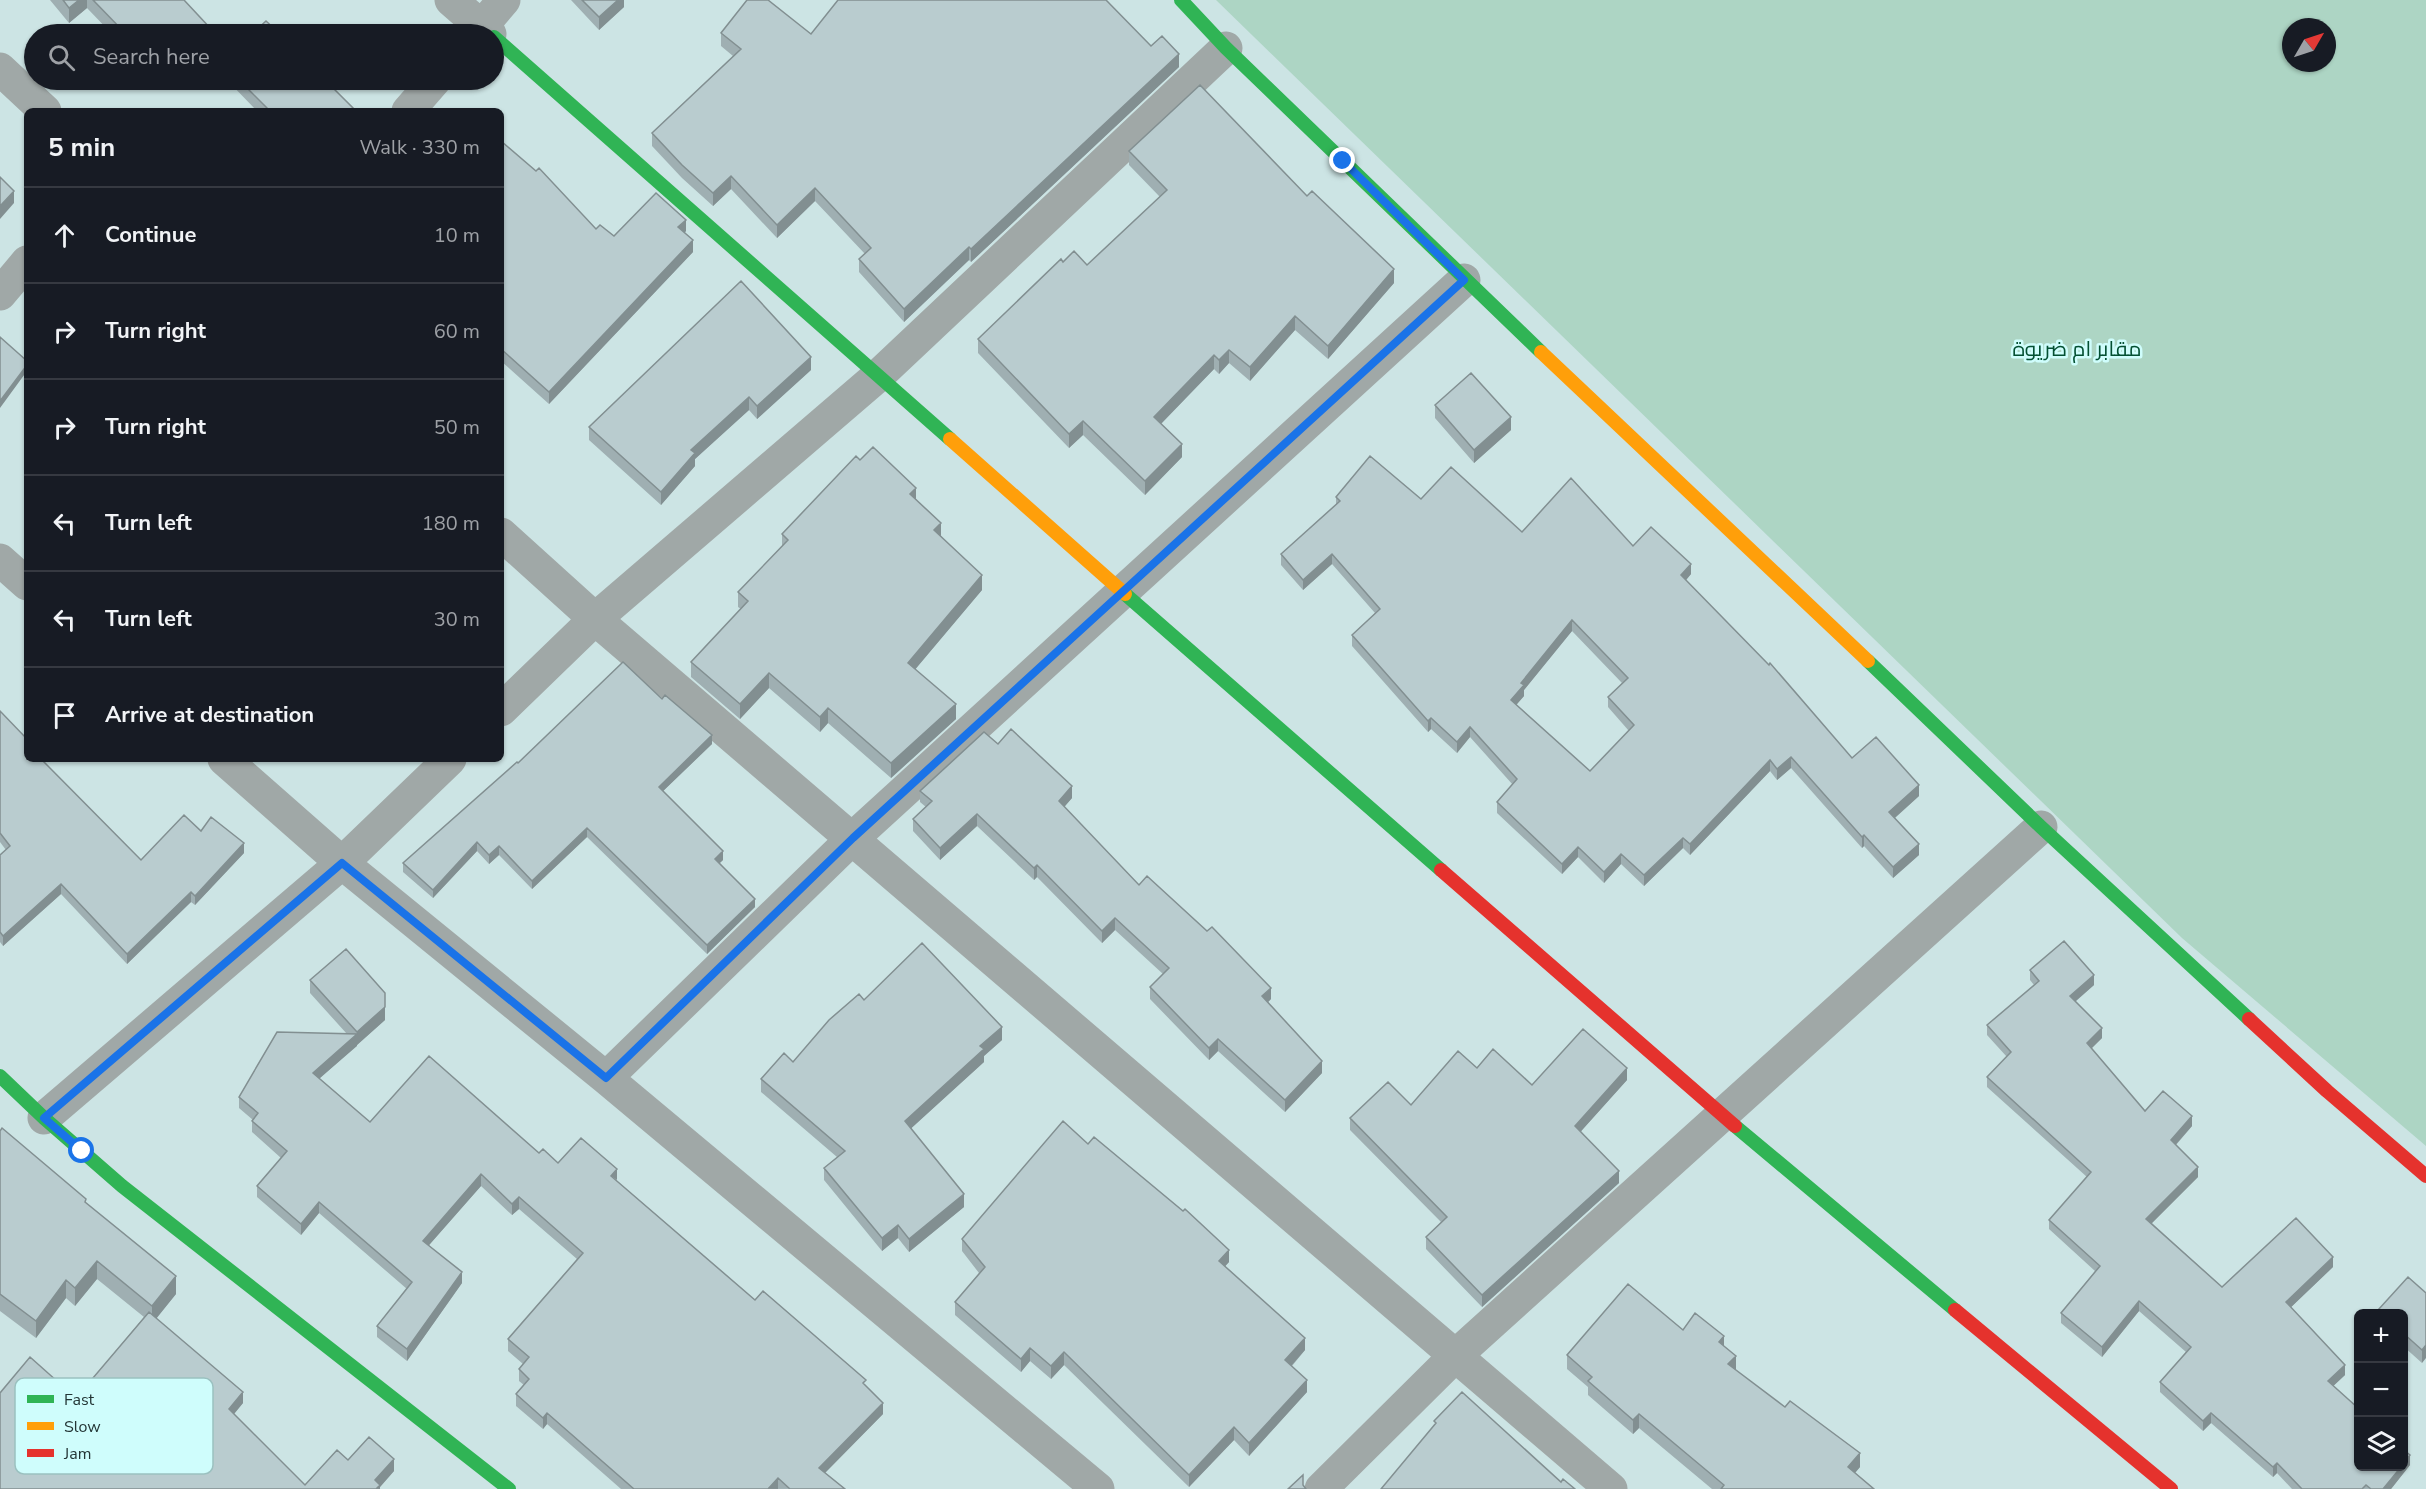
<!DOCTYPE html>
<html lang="en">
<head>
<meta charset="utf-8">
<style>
  :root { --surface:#171b24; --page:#242831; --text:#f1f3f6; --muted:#9ea1a6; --line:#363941 }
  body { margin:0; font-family:"Nunito Sans",Cairo,sans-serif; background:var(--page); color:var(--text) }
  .controls { position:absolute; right:18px; bottom:18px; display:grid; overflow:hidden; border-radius:9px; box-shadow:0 2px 4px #0004 }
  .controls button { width:54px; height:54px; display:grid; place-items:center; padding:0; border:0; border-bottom:2px solid var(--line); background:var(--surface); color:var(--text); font:30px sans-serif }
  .compass { position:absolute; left:2282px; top:18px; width:54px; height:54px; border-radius:50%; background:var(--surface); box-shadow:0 2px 4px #0004; rotate:51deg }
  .stop { position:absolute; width:18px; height:18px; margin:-14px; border:4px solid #1a73e8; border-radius:50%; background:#fff }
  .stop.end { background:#1a73e8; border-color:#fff; box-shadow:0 2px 6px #0008 }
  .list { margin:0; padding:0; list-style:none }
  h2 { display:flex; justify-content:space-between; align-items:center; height:78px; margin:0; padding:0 24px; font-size:26px }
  h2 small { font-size:20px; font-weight:400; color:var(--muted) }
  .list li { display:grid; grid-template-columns:39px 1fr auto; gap:18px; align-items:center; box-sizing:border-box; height:96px; padding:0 24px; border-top:2px solid var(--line) }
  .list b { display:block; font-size:22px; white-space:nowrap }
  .list em { font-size:20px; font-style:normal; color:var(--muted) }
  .icon { flex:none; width:33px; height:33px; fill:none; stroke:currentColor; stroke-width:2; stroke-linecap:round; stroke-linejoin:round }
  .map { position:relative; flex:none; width:2426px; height:1489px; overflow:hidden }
  .search { position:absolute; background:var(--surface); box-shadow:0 2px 4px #0004; left:24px; top:24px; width:480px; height:66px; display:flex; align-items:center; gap:15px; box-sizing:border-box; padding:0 21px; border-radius:33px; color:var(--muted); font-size:22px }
  .panel { position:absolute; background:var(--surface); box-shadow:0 2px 4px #0004; left:24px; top:108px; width:480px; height:654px; border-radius:9px }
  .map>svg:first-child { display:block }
</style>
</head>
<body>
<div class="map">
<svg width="2426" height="1489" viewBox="0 0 2426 1489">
  <rect width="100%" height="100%" fill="#cce4e4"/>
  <path fill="#add5c4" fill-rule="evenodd" d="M1216,0H2426V1146L2182,938ZM2291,27H2327V63H2291Z"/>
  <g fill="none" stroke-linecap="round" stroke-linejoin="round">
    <path stroke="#a0a8a7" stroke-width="33" d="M451,0L490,34
      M475,34L504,0
      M0,69L45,111
      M408,111L435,80
      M0,294L27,262
      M501,534L595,619L1611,1489
      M0,560L27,584
      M501,710L595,619L879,375L1226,48
      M224,759L342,863L606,1078L1098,1489
      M606,1078L853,838L1464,280
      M44,1118L342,863L450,759
      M1321,1489L1454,1357L2041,827"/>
    <path stroke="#30b455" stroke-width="14" d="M1181,0L1226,48L1541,352
      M494,37L950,439
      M1125,594L1441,870
      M1868,661L2041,827L2249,1019
      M0,1076L44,1118L122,1186L509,1489
      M1735,1126L1955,1310"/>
    <path stroke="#ff9f0a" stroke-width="14" d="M1541,352L1868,661
      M950,439L1125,594"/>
    <path stroke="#e5322d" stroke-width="14" d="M1441,870L1735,1126
      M2249,1019L2327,1091L2426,1176
      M1955,1310L2171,1489"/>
  </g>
  <path fill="#9fafb2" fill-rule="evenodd" d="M50,0H184L211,34H112L87,8L69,23Z
    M571,0H624V7L599,30Z
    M721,33L811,34L1151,46L1179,67L971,262L969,260L904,322L859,272V259L865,254L815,201L777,238L731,189L713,206L682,178L652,146V133L733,56L721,46Z
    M156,80H173L164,88Z
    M227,80H325L354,111H257Z
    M501,141L596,229L614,236L686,231L685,233L693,252L549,404L501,361Z
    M1129,151L1307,196L1394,283L1328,359L1295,330L1250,381L1229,363L1219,374L1214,369L1161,424L1182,457L1145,495L1083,435L1069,448L978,353V339L1063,262L1087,265L1160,197L1129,165Z
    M811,370L757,419L749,410L695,459V466L661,505L589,440V427Z
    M1435,405L1511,430L1474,463L1435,418Z
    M860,460L916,499L941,536L982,590L915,669L956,719L891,778L828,723L820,732L769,688L740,719L691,677V662L741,609L738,607V592L782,546V534Z
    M1336,497L1421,499L1522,532L1633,546L1691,574L1686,580L1852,758L1919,796L1895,818L1919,855L1893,878L1864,846L1862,848L1791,768L1777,780L1770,771L1690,855L1683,848L1644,886L1621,864L1604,883L1578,857L1562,874L1497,813V802L1513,785L1470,737L1457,753L1431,729L1428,732L1352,646V635L1375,613L1332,564L1303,590L1281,565V554L1336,505ZM1572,631L1622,683L1608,697V707L1629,731L1590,771L1516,705L1524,696V690Z
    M662,699L712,744L663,791L723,860L720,863L755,907L707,954L587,837L532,889L499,855L489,864L477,851L433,898L403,872V863L518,763Z
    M0,711L46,764L141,860L201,831L244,853L195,905L191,902L127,964L61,894L3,946L0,942V855L6,850L0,842Z
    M920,791L1072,798L1064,807L1139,885L1271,999L1268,1002L1322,1073L1285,1112L1218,1051L1209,1060L1150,999V987L1163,974L1115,930L1102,943L1037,877L1034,880L977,826L940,860L913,831V819L926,807L920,802Z
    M2030,970L2094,985L2075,1002L2102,1038L2091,1048L2145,1111L2192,1126L2176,1145L2198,1177L2152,1223L2222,1287L2333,1267L2291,1307L2345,1375L2333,1386L2410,1465L2391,1489H2292L2277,1473L2273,1477L2211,1423L2203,1431L2160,1392V1382L2186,1352L2139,1311L2102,1357L2061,1323V1313L2095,1271L2049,1229V1220L2087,1177L1987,1087V1077L2007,1057L1987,1035V1025L2034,985L2030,980Z
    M310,980L385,1020L319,1079L370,1122L539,1153L558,1163L617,1181L755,1300L866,1386L883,1414L825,1473L845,1489H621L547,1424L543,1429L516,1406V1394L524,1385L519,1381V1369L523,1364L508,1351V1339L577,1259L519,1209L512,1215L481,1186L429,1245L462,1283L407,1361L377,1337V1326L407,1289L319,1213L301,1235L257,1197V1186L281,1158L252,1132V1121L253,1120L239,1108V1097L347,1034L310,993Z
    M864,1000L1002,1040L984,1056V1062L911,1128L964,1207L909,1252L898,1238L882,1251L824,1180V1168L837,1157L761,1092V1079L793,1062Z
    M1477,1068L1532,1085L1627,1080L1581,1131L1619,1183L1482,1307L1426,1249V1237L1441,1222L1350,1130V1118L1411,1105Z
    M0,1131L86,1203L176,1294L156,1318L243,1403L234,1414L305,1485L348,1460L394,1471L380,1487V1489H0L144,1317L97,1279L75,1306L66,1298L36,1338L0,1311Z
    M1088,1144L1229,1262L1225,1266L1305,1350L1292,1366L1307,1392L1249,1456L1234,1440L1189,1487L1064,1365L1051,1379L1030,1361L1021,1372L955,1315V1302L979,1273L962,1251V1239Z
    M2426,1293L2422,1363L2403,1346V1314H2378V1310Z
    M1683,1330L1724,1346L1735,1370L1860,1467L1855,1473L1874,1489H1712L1639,1428L1633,1434L1588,1395V1387L1567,1369V1355Z"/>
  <path fill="#828f91" d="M79,0H87V8L69,23V8Z
    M618,0H624V7L599,30V17Z
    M211,29V34H205Z
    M1179,54V67L971,262V249Z
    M164,80H173L164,88Z
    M731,176V189L713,206V193Z
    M815,188V201L777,238V225Z
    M14,191V203L0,219V206Z
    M686,220V231L678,238V227Z
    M693,240V252L549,404V392Z
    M969,247V260L904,322V309Z
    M1394,269V283L1328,359V346Z
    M1295,316V330L1250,381V367Z
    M1229,350V363L1219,374V360Z
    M1214,355V369L1154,431V417Z
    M811,357V370L757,419V406Z
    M27,365V371L0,408V401Z
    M749,397V410L695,459V466L661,505V492L691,450Z
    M1511,417V430L1474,463V450Z
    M1083,421V435L1069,448V434Z
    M1182,444V457L1145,495V481Z
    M916,488V503L910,494Z
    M941,523V538L934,530Z
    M1332,554V564L1303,590V580Z
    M1691,564V574L1681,586V575Z
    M982,575V590L908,678V663Z
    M1572,620V631L1524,690V696L1511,711V700L1521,683Z
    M769,673V688L740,719V704Z
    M956,704V719L891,778V763Z
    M828,708V723L820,732V717Z
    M1431,718V729L1428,732V721Z
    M1470,727V737L1457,753V742Z
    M712,735V744L659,795V787Z
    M1791,757V768L1777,780V769Z
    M1770,760V771L1690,855V844Z
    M1919,785V796L1889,823V812Z
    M1072,786V798L1059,813V801Z
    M977,814V826L940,860V848Z
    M587,828V837L532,889V881Z
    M1864,835V846L1862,848V837Z
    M1683,838V848L1644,886V875Z
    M477,842V851L433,898V890Z
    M244,843V853L195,905V896Z
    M1919,844V855L1893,878V867Z
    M499,846V855L489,864V855Z
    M1578,847V857L1562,874V864Z
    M723,851V860L715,867V859Z
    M1621,854V864L1604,883V872Z
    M1037,865V877L1034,880V868Z
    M61,884V894L3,946V936Z
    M191,892V902L127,964V954Z
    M755,899V907L707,954V945Z
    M1115,918V930L1102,943V931Z
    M2094,975V985L2070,1006V996Z
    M1271,988V999L1262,1008V996Z
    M385,1007V1020L357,1045V1032Z
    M1002,1027V1040L984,1056V1062L905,1134V1121L980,1046Z
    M2102,1028V1038L2087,1053V1043Z
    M357,1034V1046L313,1084V1073Z
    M1218,1039V1051L1209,1060V1048Z
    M1322,1061V1073L1285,1112V1100Z
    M1627,1068V1080L1575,1138V1126Z
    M2192,1116V1126L2171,1150V1140Z
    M2198,1167V1177L2146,1229V1219Z
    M617,1169V1180L611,1176Z
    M1619,1171V1183L1482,1307V1295Z
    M481,1174V1186L423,1252V1241Z
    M964,1194V1207L909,1252V1239Z
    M519,1197V1209L512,1215V1204Z
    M319,1202V1213L301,1235V1224Z
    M898,1225V1238L882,1251V1238Z
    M1229,1250V1262L1219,1273V1261Z
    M2333,1257V1267L2286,1312V1302Z
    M97,1261V1279L75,1306V1288Z
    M462,1272V1283L407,1361V1349Z
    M176,1276V1294L152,1324V1306Z
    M66,1280V1298L36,1338V1321Z
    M2139,1301V1311L2102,1357V1347Z
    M1724,1336V1350L1719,1342Z
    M1305,1338V1350L1285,1373V1360Z
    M2426,1345V1358L2422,1363V1350Z
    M1030,1348V1361L1021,1372V1359Z
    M1064,1352V1365L1051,1379V1366Z
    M1736,1356V1369L1728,1378V1364Z
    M2345,1365V1375L2328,1391V1381Z
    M1307,1380V1392L1249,1456V1443Z
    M243,1392V1403L229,1420V1409Z
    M883,1403V1414L819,1479V1468Z
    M547,1413V1424L543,1429V1418Z
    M2211,1413V1423L2203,1431V1421Z
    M1639,1414V1428L1633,1434V1420Z
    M1234,1427V1440L1189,1487V1475Z
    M1860,1453V1467L1848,1481V1467Z
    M2410,1455V1465L2391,1489H2383L2401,1467H2403V1463Z
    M394,1459V1471L380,1487V1489H375V1480Z
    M2277,1463V1473L2273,1477V1467Z
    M778,1478V1489H768Z"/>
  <path fill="#b9cccf" stroke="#828f91" stroke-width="1.5" fill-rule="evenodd" d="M63,0H79L69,8Z
    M93,0H184L211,29L205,34H126Z
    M582,0H618L599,17Z
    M747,0H768L811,34L838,0H1106L1151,46L1162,36L1179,54L971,249L969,247L904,309L859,259L871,248L815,188L777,225L731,176L713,193L682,165L652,133L741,49L721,33Z
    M266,21L280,34H252Z
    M239,80H325L354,109L353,111H264L267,108Z
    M1200,85L1307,196L1312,191L1394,269L1328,346L1295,316L1250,367L1229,350L1219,360L1214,355L1154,417L1182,444L1145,481L1083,421L1069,434L978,339L1061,259L1063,262L1074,251L1087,265L1167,190L1129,151Z
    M501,141L536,171L539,168L596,229L600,225L614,236L656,193L686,220L678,227L693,240L549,392L501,349Z
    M0,177L14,191L0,206Z
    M741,281L811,357L757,406L749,397L691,450L695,453L661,492L589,427Z
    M0,337L27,361V365L0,401Z
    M1471,373L1511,417L1474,450L1435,405Z
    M873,447L916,488L910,494L941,523L934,530L982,575L908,663L956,704L891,763L828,708L820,717L769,673L740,704L691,662L748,601L738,592L788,540L782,534L856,456L860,460Z
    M1370,456L1421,499L1451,467L1522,532L1571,478L1633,546L1651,527L1691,564L1681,575L1769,665L1770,663L1852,758L1876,737L1919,785L1889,812L1919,844L1893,867L1864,835L1862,837L1791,757L1777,769L1770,760L1690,844L1683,838L1644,875L1621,854L1604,872L1578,847L1562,864L1497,802L1517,779L1470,727L1457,742L1431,718L1428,721L1352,635L1380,609L1332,554L1303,580L1281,554L1340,501L1336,497ZM1572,620L1628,678L1608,697L1634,725L1590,771L1511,700L1524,685L1521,683Z
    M623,662L662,699L665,695L712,735L659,787L723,851L715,859L755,899L707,945L587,828L532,881L499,846L489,855L477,842L433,890L403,863L517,762L518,763Z
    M0,711L27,739V759H45L43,761L141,860L184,815L201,831L211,817L244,843L195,896L191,892L127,954L61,884L3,936L0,932V855L10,846L0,833Z
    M1011,729L1072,786L1059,801L1139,885L1147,876L1207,931L1212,927L1271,988L1262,996L1322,1061L1285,1100L1218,1039L1209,1048L1150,987L1169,968L1115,918L1102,931L1037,865L1034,868L977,814L940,848L913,819L932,801L920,791L984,732L998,744Z
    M2064,941L2094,975L2070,996L2102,1028L2087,1043L2145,1111L2163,1091L2192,1116L2171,1140L2198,1167L2146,1219L2222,1287L2296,1218L2333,1257L2286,1302L2345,1365L2328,1381L2358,1408V1467H2401L2383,1489H2371L2366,1485L2362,1489H2302L2277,1463L2273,1467L2211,1413L2203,1421L2160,1382L2191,1347L2139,1301L2102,1347L2061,1313L2100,1266L2049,1220L2091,1172L1987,1077L2011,1052L1987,1025L2039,981L2030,970Z
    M922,943L1002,1027L980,1046L984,1049L905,1121L964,1194L909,1239L898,1225L882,1238L824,1168L845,1151L761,1079L784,1053L793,1062L829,1020L859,994L864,1000Z
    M346,949L385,993V1007L357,1032L310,980Z
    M1583,1029L1627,1068L1575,1126L1619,1171L1482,1295L1426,1237L1447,1217L1350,1118L1388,1082L1411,1105L1458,1051L1477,1068L1493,1049L1532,1085Z
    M277,1032L357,1034L313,1073L370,1122L429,1056L539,1153L543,1149L558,1163L581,1138L617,1169L611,1176L755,1300L763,1291L866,1380L863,1383L883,1403L819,1468L845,1489H790L778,1478L768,1489H634L547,1413L543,1418L516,1394L529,1379L519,1369L529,1357L508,1339L583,1253L519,1197L512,1204L481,1174L423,1241L462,1272L407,1349L377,1326L412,1282L319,1202L301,1224L257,1186L287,1151L252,1121L258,1113L239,1097Z
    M1063,1121L1088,1144L1094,1137L1183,1211L1185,1209L1229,1250L1219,1261L1305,1338L1285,1360L1307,1380L1249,1443L1234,1427L1189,1475L1064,1352L1051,1366L1030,1348L1021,1359L955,1302L985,1267L962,1239Z
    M2,1128L86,1199L85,1202L176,1276L152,1306L97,1261L75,1288L66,1280L36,1321L0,1294V1131Z
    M2408,1277L2426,1293V1345L2422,1350L2403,1333V1314H2381L2378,1310Z
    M1628,1284L1683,1330L1695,1313L1724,1336L1719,1342L1736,1356L1728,1364L1785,1407L1790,1401L1860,1453L1848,1467L1874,1489H1721L1724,1485L1639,1414L1633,1420L1588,1381L1592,1377L1567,1355Z
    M149,1312L243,1392L229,1409L305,1485L337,1450L348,1460L369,1437L394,1459L375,1480L380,1485L376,1489H0V1393L30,1357L76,1398Z
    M1462,1392L1561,1482L1563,1479L1575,1489H1381L1436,1423L1434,1421Z
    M2403,1449L2410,1455L2403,1463Z
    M1303,1475V1485L1306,1489H1288Z"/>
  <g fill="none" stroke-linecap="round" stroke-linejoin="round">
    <path stroke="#1a73e8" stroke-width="8" d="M82,1151L44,1118L342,863L606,1078L853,838L1464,280L1343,161"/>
  </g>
  <g text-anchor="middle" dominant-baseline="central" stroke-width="5" stroke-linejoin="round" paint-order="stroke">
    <g font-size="21" fill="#035032" stroke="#cffdfc">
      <text x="2077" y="349">مقابر ام ضريوة</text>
    </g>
  </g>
  <rect x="15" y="1378" width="198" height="96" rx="9" fill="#cffdfc" stroke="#9bc1c0" stroke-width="1.5"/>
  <rect x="27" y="1395" width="27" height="8" fill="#30b455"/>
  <rect x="27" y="1422" width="27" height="8" fill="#ff9f0a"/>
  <rect x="27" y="1449" width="27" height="8" fill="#e5322d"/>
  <g font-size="16" fill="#233535">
    <text x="64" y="1405">Fast</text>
    <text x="64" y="1432">Slow</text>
    <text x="64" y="1459">Jam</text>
  </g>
</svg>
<div class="controls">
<button>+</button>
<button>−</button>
<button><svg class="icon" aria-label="layers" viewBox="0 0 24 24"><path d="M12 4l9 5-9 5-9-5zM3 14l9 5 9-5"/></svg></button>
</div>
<svg class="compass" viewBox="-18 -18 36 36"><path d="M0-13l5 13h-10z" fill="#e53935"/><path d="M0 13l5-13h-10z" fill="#9ea1a6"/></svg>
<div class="stop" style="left:82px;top:1151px"></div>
<div class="stop end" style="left:1343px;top:161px"></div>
<div class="search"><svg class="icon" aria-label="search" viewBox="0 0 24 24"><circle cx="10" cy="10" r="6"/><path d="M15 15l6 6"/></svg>Search here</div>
<section class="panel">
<h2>5 min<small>Walk · 330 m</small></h2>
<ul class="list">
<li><svg class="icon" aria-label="ahead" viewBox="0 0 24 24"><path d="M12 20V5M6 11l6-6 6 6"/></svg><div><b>Continue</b></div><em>10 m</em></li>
<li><svg class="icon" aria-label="right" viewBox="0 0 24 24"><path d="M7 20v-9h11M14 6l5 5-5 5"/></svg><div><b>Turn right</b></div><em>60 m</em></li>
<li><svg class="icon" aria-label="right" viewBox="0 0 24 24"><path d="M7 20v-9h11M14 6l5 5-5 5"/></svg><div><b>Turn right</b></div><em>50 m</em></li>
<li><svg class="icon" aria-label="left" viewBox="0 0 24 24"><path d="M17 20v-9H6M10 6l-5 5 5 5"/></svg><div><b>Turn left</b></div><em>180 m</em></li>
<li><svg class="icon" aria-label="left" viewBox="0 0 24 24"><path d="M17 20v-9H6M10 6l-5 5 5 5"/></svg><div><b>Turn left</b></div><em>30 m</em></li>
<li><svg class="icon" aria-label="arrive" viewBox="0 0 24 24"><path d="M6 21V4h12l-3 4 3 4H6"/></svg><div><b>Arrive at destination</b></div></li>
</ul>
</section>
</div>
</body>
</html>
